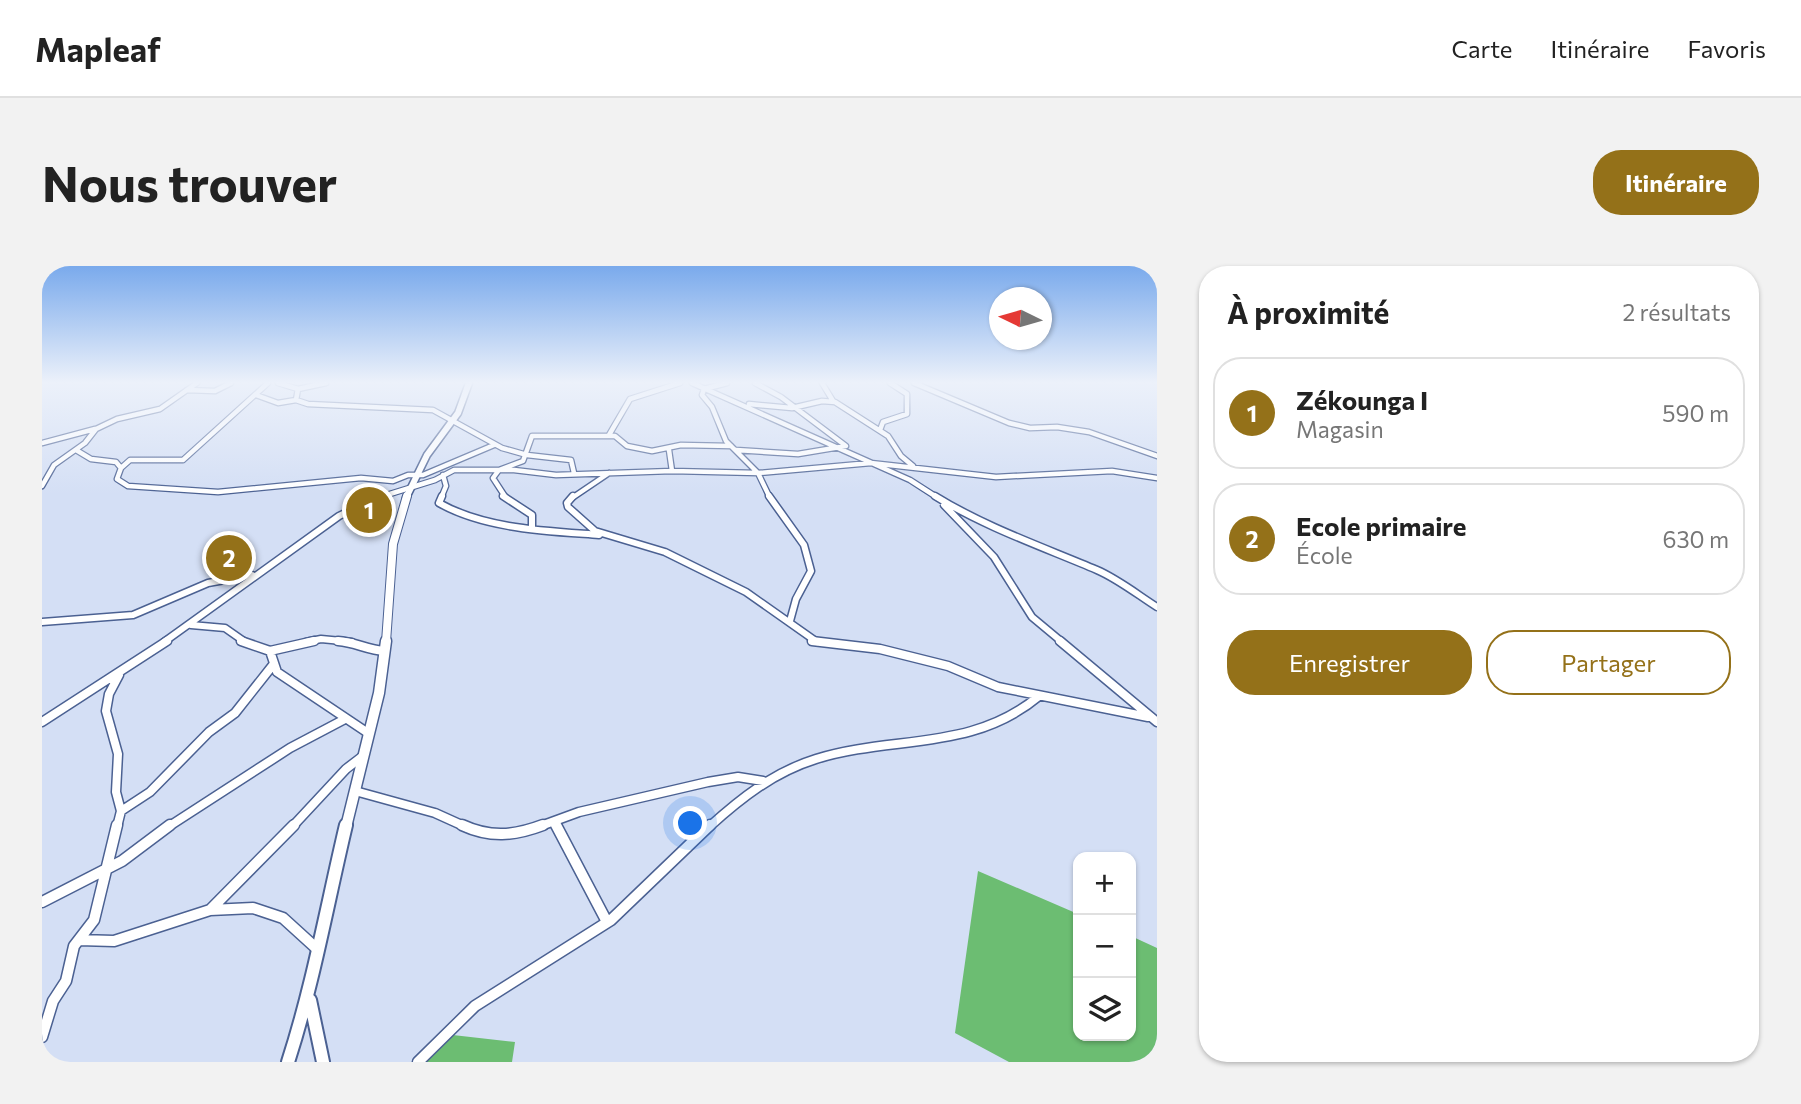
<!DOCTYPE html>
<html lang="fr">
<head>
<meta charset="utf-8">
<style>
  :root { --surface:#fff; --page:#f2f2f2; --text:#222; --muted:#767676; --line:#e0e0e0; --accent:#947119 }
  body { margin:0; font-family:Commissioner,sans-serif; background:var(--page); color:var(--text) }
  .controls { position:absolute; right:21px; bottom:21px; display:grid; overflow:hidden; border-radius:14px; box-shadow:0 2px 5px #0004 }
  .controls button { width:63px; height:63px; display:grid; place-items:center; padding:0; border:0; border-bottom:2px solid var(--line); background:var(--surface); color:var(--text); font:35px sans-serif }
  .compass { position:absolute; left:947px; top:21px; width:63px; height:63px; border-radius:50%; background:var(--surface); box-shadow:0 2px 5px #0004; rotate:275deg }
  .you { position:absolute; left:649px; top:558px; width:24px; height:24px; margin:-18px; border:5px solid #fff; border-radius:50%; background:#1a73e8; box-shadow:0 0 0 10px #1a73e833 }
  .badge { display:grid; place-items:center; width:46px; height:46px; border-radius:50%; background:var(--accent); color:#fff; font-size:23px; font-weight:700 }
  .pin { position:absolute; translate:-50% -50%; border:4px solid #fff; box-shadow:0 2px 7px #0006 }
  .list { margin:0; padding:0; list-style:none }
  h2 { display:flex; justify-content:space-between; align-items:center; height:91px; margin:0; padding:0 28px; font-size:30px }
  h2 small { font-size:23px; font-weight:400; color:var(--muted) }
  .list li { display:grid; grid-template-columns:46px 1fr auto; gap:21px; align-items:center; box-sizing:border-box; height:112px; margin:0 14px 14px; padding:0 14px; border:2px solid var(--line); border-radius:28px }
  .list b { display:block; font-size:26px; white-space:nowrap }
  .list p { margin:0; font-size:23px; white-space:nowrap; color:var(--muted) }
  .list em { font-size:23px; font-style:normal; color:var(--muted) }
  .actions { display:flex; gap:14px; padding:21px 28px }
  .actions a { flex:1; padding:16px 0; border:2px solid var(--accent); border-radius:28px; text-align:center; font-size:24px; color:var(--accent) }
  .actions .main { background:var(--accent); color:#fff }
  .icon { flex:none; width:38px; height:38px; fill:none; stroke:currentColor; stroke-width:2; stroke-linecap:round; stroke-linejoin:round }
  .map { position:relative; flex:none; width:1115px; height:796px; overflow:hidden; border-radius:28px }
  header { display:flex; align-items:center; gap:42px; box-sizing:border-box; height:98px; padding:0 35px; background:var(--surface); border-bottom:2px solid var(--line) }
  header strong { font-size:33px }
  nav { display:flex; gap:38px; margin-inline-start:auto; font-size:24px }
  .intro { display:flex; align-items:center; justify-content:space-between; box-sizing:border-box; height:168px; padding:0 42px }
  h1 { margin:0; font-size:49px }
  .button { padding:18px 32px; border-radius:28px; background:var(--accent); color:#fff; font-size:24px; font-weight:700 }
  main { display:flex; gap:42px; padding:0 42px }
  aside { flex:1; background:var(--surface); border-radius:28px; box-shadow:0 2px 5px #0004 }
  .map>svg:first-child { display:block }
</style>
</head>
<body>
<header>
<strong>Mapleaf</strong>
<nav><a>Carte</a><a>Itinéraire</a><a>Favoris</a></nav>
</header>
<div class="intro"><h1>Nous trouver</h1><a class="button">Itinéraire</a></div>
<main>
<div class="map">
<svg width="1115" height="796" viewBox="0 0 1115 796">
  <rect width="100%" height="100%" fill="#d4dff5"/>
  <path fill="#6cbd72" d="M936,605L1036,648V770H1089V670L1115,682V796H967L913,767Z
    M402,768L473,776L470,796H380Z"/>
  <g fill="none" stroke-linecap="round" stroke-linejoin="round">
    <defs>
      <path id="minor-far3" d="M236,117L256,123L254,134L266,138L391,144L460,182L485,189L529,194L532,207
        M650,117L868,214L896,232
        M685,117L662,123L660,129L670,141L684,175L716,207L728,232
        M780,117L791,135
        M872,117L967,157L988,162L1015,161L1047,166L1115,190
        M256,123L284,117
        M145,124L173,125L189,117
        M214,129L236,137L254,134
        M707,138L750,142L780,135L793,136L846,170L859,190L871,200
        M838,164L841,156L865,148V128L848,117
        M567,169L588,133L638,117
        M0,177L53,163
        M34,184L49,193L74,196L79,202L75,213L86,220L176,226L319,212L351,215L366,209H381L452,179
        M627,184L630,205
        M694,184L756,188L804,180L739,131L713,117
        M79,202L88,194H141L226,117
        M0,220L12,199L43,177L54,163L75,153L118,143L155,117
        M335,232L393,214L412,204H472L514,209L630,205L716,207L829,197L954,211L1070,205L1115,212
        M399,232L404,220L401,209
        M464,232L451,212L457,204L481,195L490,170H573L585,180L610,185L639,179L689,180
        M530,232L567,207"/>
      <path id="minor-far2" d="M400,230L397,237C443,263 505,265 557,269
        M461,230L490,249V261
        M531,230L525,237L526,241L553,265L623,286L704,326L775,376
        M727,230L762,279L769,305L754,333L748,355
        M893,230C943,261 1001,281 1055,304C1076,313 1096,329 1115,341
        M902,239L952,291L990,351L1020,376
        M0,356L91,349L166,317L210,309
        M149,359L183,362L203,376
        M122,376L297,250L338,230
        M264,376L279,373L310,376"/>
      <path id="minor-far1" d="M199,375L228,385L235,406L326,467
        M296,375C313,376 325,384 343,385
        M770,375L838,383L906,400L956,421L1106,451
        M1018,375L1115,456
        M228,385L272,375
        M0,456L125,375
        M313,525L393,547L424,561
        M79,545L108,526L167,466L193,447L231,399
        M512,556L515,561
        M75,561L79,545L74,526L76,488L64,445L67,428L77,409
        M126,561L248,482L303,453
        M250,561L304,503L321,490
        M496,561L537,546L666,516L696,511L721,515
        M667,561C699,532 732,506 774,493C851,469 930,486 997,430"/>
      <path id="minor" d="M420,559C448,572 472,570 501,559
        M514,559L565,656
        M0,636L80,595L128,559
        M168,644L252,559
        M37,674L72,675L168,644L211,642L241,652L274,682
        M0,771L11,735L24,715L32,680L52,654L75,559
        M376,796L433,740L569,654L668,559"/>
      <path id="tertiary-far3" d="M364,232L385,189L416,147L427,117"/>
      <path id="tertiary-far2" d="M344,376L351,278L365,230"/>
      <path id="tertiary-far1" d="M304,561L337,427L344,375"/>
      <path id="tertiary" d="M268,734L281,796
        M246,796C271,719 285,639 304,559"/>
    </defs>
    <use href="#minor-far3" stroke="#4b6192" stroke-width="7"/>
    <use href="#minor-far2" stroke="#4b6192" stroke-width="9"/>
    <use href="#minor-far1" stroke="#4b6192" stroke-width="11"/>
    <use href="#minor" stroke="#4b6192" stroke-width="13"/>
    <use href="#tertiary-far3" stroke="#4b6192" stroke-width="9"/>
    <use href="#tertiary-far2" stroke="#4b6192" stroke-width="10"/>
    <use href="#tertiary-far1" stroke="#4b6192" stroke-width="13"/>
    <use href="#tertiary" stroke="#4b6192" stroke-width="16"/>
    <use href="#minor-far3" stroke="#fff" stroke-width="4.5"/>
    <use href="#minor-far2" stroke="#fff" stroke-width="6"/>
    <use href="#minor-far1" stroke="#fff" stroke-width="8"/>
    <use href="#minor" stroke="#fff" stroke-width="10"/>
    <use href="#tertiary-far3" stroke="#fff" stroke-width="6"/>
    <use href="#tertiary-far2" stroke="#fff" stroke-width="8"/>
    <use href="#tertiary-far1" stroke="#fff" stroke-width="10"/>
    <use href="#tertiary" stroke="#fff" stroke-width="12"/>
  </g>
  <linearGradient id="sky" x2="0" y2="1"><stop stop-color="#7aaaec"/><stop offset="0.51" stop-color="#ecf1fa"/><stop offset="1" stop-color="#ecf1fa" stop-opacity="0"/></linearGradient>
  <rect width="1115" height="228" fill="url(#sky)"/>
</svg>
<div class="controls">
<button>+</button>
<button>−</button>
<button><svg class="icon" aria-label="layers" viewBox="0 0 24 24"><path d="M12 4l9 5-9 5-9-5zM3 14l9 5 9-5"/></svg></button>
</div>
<svg class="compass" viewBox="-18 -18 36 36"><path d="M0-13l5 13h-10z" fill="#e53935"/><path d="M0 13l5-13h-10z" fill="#767676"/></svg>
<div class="you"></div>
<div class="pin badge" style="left:327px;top:244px">1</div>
<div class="pin badge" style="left:187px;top:292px">2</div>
</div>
<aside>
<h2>À proximité<small>2 résultats</small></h2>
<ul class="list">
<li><span class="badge">1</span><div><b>Zékounga I</b><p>Magasin</p></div><em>590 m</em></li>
<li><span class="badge">2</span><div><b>Ecole primaire</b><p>École</p></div><em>630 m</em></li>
</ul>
<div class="actions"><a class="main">Enregistrer</a><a>Partager</a></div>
</aside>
</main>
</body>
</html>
